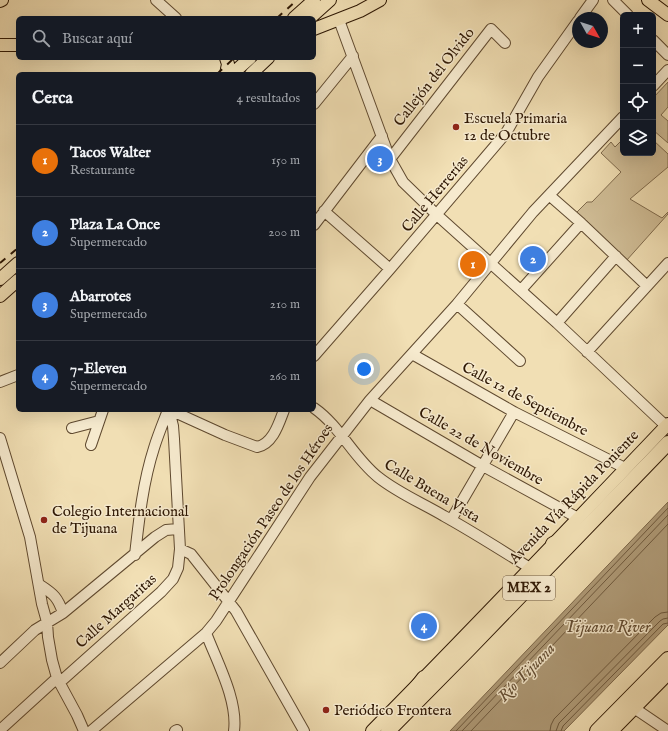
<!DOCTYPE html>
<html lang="es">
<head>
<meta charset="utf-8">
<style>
  :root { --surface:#171b24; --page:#242831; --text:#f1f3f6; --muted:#9ea1a6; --line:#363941; --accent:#c59692 }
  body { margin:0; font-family:"IM FELL English",serif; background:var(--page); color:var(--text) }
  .controls { position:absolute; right:12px; top:12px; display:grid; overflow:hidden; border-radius:6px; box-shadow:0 4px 16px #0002 }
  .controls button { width:36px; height:36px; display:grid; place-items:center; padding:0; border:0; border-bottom:1px solid var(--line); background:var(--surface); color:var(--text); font:20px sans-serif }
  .compass { position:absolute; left:572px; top:12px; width:36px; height:36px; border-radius:50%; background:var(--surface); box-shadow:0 4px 16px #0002; rotate:129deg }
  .you { position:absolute; left:364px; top:369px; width:14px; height:14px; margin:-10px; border:3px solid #fff; border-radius:50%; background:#1a73e8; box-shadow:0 0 0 6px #1a73e833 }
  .badge { display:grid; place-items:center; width:26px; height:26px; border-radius:50%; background:var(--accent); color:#fff; font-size:13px; font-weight:700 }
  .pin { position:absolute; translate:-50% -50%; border:2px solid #fff; box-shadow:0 1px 4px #0006 }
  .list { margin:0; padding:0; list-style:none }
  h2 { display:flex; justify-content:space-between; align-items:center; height:52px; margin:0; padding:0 16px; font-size:17px }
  h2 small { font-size:13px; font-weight:400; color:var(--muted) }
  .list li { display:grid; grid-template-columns:26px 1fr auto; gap:12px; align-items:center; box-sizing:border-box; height:72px; padding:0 16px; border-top:1px solid var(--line) }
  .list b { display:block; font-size:15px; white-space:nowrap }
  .list p { margin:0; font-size:13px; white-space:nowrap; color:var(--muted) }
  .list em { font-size:13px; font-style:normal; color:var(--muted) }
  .icon { flex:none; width:22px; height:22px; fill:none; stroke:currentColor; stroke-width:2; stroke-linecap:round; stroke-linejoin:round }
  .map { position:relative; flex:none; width:668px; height:731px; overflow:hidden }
  .search { position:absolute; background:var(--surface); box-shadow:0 4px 16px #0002; left:16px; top:16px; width:300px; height:44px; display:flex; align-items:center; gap:10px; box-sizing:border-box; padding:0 14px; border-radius:6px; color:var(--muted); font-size:15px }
  .panel { position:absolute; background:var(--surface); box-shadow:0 4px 16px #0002; left:16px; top:72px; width:300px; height:340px; border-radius:6px }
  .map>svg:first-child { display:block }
</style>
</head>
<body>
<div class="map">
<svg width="668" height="731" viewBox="0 0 668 731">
  <rect width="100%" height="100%" fill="#f1dfb4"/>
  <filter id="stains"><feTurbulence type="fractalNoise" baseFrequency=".005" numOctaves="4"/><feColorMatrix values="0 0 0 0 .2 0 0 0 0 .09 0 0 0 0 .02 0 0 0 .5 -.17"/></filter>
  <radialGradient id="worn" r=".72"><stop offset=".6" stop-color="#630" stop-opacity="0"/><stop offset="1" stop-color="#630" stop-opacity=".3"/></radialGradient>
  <path fill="#d0bd96" stroke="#7f6a4c" d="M668,82V107L661,115L668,121V143L653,130V98Z
    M623,139V153H653V140L668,154V167L630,199L662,218L668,212V214L626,261L576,213L587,202H592L621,172L601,153L611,142L615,147Z"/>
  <path fill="#af9b78" stroke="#7b6649" d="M668,502V625L564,731H450Z"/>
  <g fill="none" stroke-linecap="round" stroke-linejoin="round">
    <path stroke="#6e593e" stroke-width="1" d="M456,731L668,508
      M462,731L668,515
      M471,731L668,524
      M550,731L551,725L554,719L655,617L661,613L668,612
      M556,731L559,723L660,621L663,619L668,618
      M561,731L563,726L663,624L668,623"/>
    <defs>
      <path id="minor" d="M156,0L176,18
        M613,0L628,15
        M580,18L593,0
        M339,20L390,159L403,182L437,215L557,323L666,426
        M653,40L668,55
        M653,86L668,70
        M314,104L353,56
        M390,159L491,29L505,43
        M549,195L581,223L647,286
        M324,211L390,269
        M314,225L382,136
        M521,290L581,223
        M457,304L520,361
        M557,323L616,256
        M587,352L668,263
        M412,354L514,412L625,468
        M314,356L390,269L506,133L538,77L578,21
        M0,382L18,375
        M370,400L483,466L578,518
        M314,408C340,426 353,457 378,477C398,493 422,503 444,516C473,532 501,550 530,568
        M170,410L225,435L257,447C273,444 279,423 284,410
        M72,428L99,421
        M0,438L30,537L42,604L47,622L48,637L52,660L57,678L77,715L84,731
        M91,445L103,410
        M451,520L514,412
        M180,549L191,554L236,611L304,731
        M135,555C139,519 143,482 154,448C158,435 163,423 168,410
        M40,585C54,594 58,598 63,613
        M206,633C217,662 238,700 234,731
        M0,663L35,630L63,613L155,537L166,530L178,529
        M59,683L161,592L173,579L178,568L180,549L174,439L173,426L169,410
        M634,708L668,731
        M0,730L57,678
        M91,731L206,633L216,621L310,477L370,400L457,304L533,212L623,117
        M175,731L177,730"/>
      <path id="major" d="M648,0L668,15
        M0,1L2,0
        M294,18L314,0
        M310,18L330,0
        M314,29L360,11L380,0
        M0,45H18
        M226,74L228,64L226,58
        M232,74L250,58
        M251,74L268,58
        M0,279L18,263
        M0,296L18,280
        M372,731C472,630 570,527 668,424
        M612,731L668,674"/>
      <path id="highway" d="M553,544L562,540L574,529
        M407,700L424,678
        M388,731L468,650L668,443
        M597,731L668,659"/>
    </defs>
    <use href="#minor" stroke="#5f492f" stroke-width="12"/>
    <use href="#major" stroke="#2e1703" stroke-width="14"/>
    <use href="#highway" stroke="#2e1703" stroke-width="16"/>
    <use href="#minor" stroke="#f6eace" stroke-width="10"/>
    <use href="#major" stroke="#f1dfb4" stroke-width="12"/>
    <use href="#highway" stroke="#f1dfb4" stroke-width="14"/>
    <path stroke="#2e1703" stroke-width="2" stroke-dasharray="7 7" stroke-linecap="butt" d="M277,18L297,0
      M217,74L234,58
      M0,263L18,248"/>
  </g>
  <g fill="#8f2418" stroke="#f6eace" stroke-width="1.5">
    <circle cx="456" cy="127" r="4"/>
    <circle cx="44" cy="520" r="4"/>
    <circle cx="326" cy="710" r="4"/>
  </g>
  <g text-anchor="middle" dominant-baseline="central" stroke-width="3" stroke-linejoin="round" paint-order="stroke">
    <rect fill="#f6eace" stroke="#6a5640" stroke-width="1" x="503" y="576" width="52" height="24" rx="3"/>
    <g font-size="14" font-weight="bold" fill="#2e1703">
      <text x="529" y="588">MEX 2</text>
    </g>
    <g font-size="15" fill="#2e1703" stroke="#f6eace">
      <text transform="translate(434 77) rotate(-52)">Callejón del Olvido</text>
      <text transform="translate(435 194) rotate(-50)">Calle Herrerías</text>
      <text transform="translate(525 399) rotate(28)">Calle 12 de Septiembre</text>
      <text transform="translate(481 446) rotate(30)">Calle 22 de Noviembre</text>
      <text transform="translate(432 491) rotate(31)">Calle Buena Vista</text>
      <text transform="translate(574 497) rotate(-46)">Avenida Vía Rápida Poniente</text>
      <text transform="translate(271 512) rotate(-56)">Prolongación Paseo de los Héroes</text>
      <text transform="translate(116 611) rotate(-42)">Calle Margaritas</text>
    </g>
    <g font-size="15" fill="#2e1703" stroke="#f6eace" text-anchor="start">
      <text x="464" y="118">Escuela Primaria<tspan x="464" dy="17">12 de Octubre</tspan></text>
      <text x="52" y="511">Colegio Internacional<tspan x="52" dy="17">de Tijuana</tspan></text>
      <text x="334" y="710">Periódico Frontera</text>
    </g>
    <g font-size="16" font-style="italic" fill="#624c32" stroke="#f6eace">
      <text x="607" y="628">Tijuana River</text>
      <text transform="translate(527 673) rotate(-46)">Río Tijuana</text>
    </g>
  </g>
  <rect width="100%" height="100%" filter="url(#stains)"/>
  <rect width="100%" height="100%" fill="url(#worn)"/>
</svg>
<div class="controls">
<button>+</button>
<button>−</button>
<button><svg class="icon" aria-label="locate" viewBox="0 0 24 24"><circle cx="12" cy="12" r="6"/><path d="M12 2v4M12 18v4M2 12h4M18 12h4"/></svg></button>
<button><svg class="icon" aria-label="layers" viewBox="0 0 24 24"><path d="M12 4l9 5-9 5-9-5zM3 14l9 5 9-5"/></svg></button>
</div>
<svg class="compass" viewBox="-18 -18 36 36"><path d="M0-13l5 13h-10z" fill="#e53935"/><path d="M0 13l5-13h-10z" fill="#9ea1a6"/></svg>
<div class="you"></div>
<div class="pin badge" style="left:473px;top:264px;background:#e8710a">1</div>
<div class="pin badge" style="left:533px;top:259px;background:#3f7fe0">2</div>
<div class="pin badge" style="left:380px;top:159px;background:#3f7fe0">3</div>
<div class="pin badge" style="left:424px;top:626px;background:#3f7fe0">4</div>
<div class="search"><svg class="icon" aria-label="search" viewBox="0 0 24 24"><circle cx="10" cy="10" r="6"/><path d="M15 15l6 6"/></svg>Buscar aquí</div>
<section class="panel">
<h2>Cerca<small>4 resultados</small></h2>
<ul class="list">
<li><span class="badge" style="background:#e8710a">1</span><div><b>Tacos Walter</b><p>Restaurante</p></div><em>150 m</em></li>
<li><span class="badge" style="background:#3f7fe0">2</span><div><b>Plaza La Once</b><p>Supermercado</p></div><em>200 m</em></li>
<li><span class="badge" style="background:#3f7fe0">3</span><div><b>Abarrotes</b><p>Supermercado</p></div><em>210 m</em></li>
<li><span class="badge" style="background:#3f7fe0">4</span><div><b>7-Eleven</b><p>Supermercado</p></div><em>260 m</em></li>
</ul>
</section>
</div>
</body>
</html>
